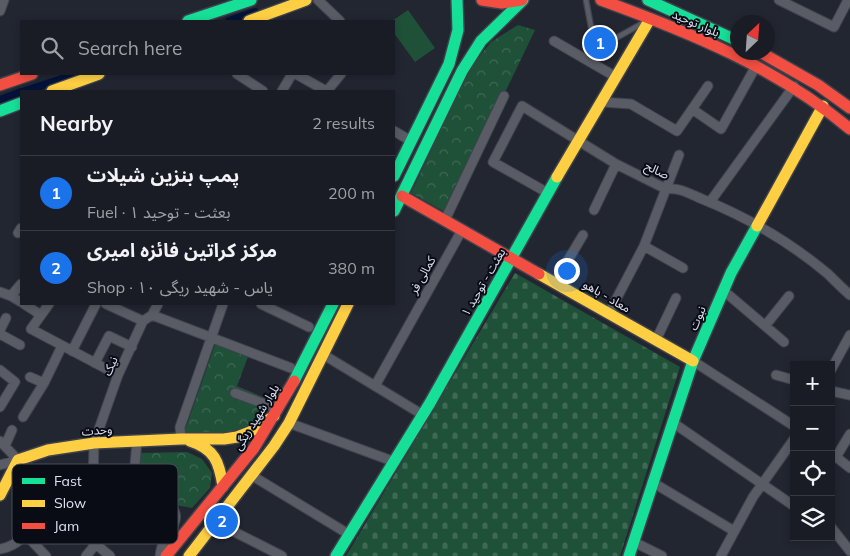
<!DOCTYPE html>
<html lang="en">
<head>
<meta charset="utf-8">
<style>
  :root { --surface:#1a1c25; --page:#23252d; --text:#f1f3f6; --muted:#9fa1a7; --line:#383a42; --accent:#1a73e8 }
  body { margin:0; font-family:Mulish,"Noto Sans Arabic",sans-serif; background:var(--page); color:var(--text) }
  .controls { position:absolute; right:15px; bottom:15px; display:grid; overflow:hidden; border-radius:0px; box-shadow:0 2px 8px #0003 }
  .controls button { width:45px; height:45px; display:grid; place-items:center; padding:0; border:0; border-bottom:1px solid var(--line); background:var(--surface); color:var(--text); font:25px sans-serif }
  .compass { position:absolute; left:730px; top:15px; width:45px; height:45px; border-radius:50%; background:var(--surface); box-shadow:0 2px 8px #0003; rotate:25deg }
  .you { position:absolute; left:566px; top:270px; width:18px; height:18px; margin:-12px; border:4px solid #fff; border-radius:50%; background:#1a73e8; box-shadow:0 0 0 8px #1a73e833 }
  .badge { display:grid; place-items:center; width:32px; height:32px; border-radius:50%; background:var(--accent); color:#fff; font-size:16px; font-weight:700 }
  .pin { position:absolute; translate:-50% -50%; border:2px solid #fff; box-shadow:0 1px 5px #0006 }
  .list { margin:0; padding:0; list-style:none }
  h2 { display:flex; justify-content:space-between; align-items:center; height:65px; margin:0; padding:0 20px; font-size:21px }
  h2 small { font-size:16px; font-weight:400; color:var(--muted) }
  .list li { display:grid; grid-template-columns:32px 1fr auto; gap:15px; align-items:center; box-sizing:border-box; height:75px; padding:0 20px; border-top:1px solid var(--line) }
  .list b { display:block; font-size:19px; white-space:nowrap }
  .list p { margin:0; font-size:16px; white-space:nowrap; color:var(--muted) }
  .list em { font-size:16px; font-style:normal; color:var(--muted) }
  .icon { flex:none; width:28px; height:28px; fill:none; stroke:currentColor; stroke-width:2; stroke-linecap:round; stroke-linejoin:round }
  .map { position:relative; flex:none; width:850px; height:556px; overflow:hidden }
  .search { position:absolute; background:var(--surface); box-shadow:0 2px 8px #0003; left:20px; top:20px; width:375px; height:55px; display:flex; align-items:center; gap:12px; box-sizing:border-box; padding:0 18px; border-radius:0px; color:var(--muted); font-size:19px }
  .panel { position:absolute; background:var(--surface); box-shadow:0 2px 8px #0003; left:20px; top:90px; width:375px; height:215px; border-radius:0px }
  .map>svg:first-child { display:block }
</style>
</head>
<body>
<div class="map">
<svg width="850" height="556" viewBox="0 0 850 556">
  <defs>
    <pattern id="cemetery-stones" width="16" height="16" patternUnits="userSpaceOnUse" patternTransform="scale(1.25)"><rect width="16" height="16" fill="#1f5038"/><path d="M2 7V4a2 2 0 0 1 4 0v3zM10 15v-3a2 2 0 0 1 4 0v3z" fill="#3f6955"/></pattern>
    <pattern id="park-crowns" width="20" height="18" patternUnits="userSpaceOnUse" patternTransform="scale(1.25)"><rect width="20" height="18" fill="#1f5038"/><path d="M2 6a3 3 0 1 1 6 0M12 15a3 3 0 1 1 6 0" fill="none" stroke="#3f6955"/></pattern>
  </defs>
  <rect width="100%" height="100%" fill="#222631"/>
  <path fill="url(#cemetery-stones)" d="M515,273L680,367L620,556H346Z"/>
  <path fill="url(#park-crowns)" d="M518,25L535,30L447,213L411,193L465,78L474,63L491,42Z
    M216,342L249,354L237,386L270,400L263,417L239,435L186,434L185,430Z
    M187,452L202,459L212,473L210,488L192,508L136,498L140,453Z"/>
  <path fill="#1f5038" d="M408,10L435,48L415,62L394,33V21H392Z"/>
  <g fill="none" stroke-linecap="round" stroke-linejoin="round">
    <path stroke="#031238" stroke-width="8" d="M229,21L255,12
      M25,91L77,74
      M0,100L21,92"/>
    <defs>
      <path id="lane" d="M586,0L591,27L616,38L643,23"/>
      <path id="street" d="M318,0L340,21
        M779,0L834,27L848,0
        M0,11L4,0
        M554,41L616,77
        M237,74L263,91
        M296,74L326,91
        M282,91L292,74
        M327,91L341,74
        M602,102L631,104L677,131L708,86
        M692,109L721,129L756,66
        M394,131L411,141
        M548,193L493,162L522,106L616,164L666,189C679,187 690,194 702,199C747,217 791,243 828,274C835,281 842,288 850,295
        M710,202L794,86
        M594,210L616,164
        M445,220L504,96
        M18,233L21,228
        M644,246L683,268
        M555,282L583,235
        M724,291L784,342
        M0,292L11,296L21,302
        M11,296L21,284
        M24,304L41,315
        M49,304L31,329L118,375
        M106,304L143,321
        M261,304L309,327
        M609,313L644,246L679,155
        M152,315L291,368
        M765,326L789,296
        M0,330L6,318
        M0,334L20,345
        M656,340L676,298
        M72,351L96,304
        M324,355L423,415
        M693,361L794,426
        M95,363L109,336L132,347
        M0,370L15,382L0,407
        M831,370L850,335
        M776,375L794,380
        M30,377L44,383
        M375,386L462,230
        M831,391L850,395
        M235,393L278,409
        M23,417L44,383L62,346
        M672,422L794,506
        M289,423L395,462
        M181,439L180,427L223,304
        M0,441L18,460L0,465
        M137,441L132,499C146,501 184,500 174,524C168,539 162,538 160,556
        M5,446L12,430
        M831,453L850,468
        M836,457L850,434
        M251,475L350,535
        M652,482L734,531
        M93,485L94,443L118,375L143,321L152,315L158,304
        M50,506L110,556
        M97,507L123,503L132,499
        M215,522L282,556
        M831,527L850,551
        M26,535L46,556
        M634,542L662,556
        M0,549C22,546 36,522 50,506L76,507
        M86,556L96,544
        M721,556L753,497L794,439"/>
      <path id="fast" d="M648,0L738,41
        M188,21L251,0
        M0,111L21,103
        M394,176L449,64L458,30L457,0
        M394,211L462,71L481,41L523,0
        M294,381L333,304
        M336,556L430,403L557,177
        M629,556L693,361L731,273L757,226"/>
      <path id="slow" d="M249,21L306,0
        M52,91L99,74
        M557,177L650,19
        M757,226L823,106
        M539,274L693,361
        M190,441C215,449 219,462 223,486
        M0,495L18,460L48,450L94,443L181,439H224L237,437L250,432L274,416
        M189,556L274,446L289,423L348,304"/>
      <path id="jam" d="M482,0L502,3L522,0
        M601,0C689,32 778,68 850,129
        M760,52L818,85L850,108
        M0,85L32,74
        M402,196L539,274
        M166,556L254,448L294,381"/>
    </defs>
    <use href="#lane" stroke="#3f424c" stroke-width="7"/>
    <use href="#street" stroke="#3f424c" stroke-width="11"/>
    <use href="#fast" stroke="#3f424c" stroke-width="14"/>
    <use href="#slow" stroke="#3f424c" stroke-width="14"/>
    <use href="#jam" stroke="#3f424c" stroke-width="14"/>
    <use href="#lane" stroke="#595c65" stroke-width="4.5"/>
    <use href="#street" stroke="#595c65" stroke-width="9"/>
    <use href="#fast" stroke="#16e098" stroke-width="11"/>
    <use href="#slow" stroke="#ffcf43" stroke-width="11"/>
    <use href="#jam" stroke="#f24e42" stroke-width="11"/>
  </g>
  <g text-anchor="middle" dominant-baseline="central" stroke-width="4" stroke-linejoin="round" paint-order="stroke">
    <g font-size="12" fill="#dde2f1" stroke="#090c15">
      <text transform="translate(696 23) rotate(23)">بلوار توحید</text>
      <text transform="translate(657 170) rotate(25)">صالح</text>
      <text transform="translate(422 275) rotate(-61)">کمالی فر</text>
      <text transform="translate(483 282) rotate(-60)">بعثت - توحید ۱</text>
      <text transform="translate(607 296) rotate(30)">معاد - باهو</text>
      <text transform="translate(697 318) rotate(-67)">نبوت</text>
      <text transform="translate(110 366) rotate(-67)">نیک</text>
      <text transform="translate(256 417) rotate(-58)">بلوار شهید ریگی</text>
      <text transform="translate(97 430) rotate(-5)">وحدت</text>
    </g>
  </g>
  <rect x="12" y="464" width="166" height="80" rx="8" fill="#090c15" stroke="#494c57" stroke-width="1"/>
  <rect x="22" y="478" width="23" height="6" fill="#16e098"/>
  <rect x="22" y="500" width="23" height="7" fill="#ffcf43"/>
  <rect x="22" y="523" width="23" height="6" fill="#f24e42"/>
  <g font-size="14" fill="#dde2f1">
    <text x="54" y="486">Fast</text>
    <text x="54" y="508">Slow</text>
    <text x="54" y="531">Jam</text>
  </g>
</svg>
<div class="controls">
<button>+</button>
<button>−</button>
<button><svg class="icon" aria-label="locate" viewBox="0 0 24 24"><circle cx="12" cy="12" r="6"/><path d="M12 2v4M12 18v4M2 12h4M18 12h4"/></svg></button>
<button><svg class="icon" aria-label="layers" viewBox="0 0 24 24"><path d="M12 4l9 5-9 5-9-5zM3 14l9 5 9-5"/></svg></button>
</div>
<svg class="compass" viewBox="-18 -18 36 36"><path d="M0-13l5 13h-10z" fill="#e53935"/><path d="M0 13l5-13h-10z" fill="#9fa1a7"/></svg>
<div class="you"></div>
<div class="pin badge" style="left:600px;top:43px">1</div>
<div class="pin badge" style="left:222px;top:521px">2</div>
<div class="search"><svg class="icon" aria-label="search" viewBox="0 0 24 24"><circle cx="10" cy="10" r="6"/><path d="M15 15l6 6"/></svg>Search here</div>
<section class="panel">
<h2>Nearby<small>2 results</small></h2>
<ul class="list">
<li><span class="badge">1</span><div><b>پمپ بنزین شیلات</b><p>Fuel · بعثت - توحید ۱</p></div><em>200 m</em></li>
<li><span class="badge">2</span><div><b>مرکز کراتین فائزه امیری</b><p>Shop · یاس - شهید ریگی ۱۰</p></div><em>380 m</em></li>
</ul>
</section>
</div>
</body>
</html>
